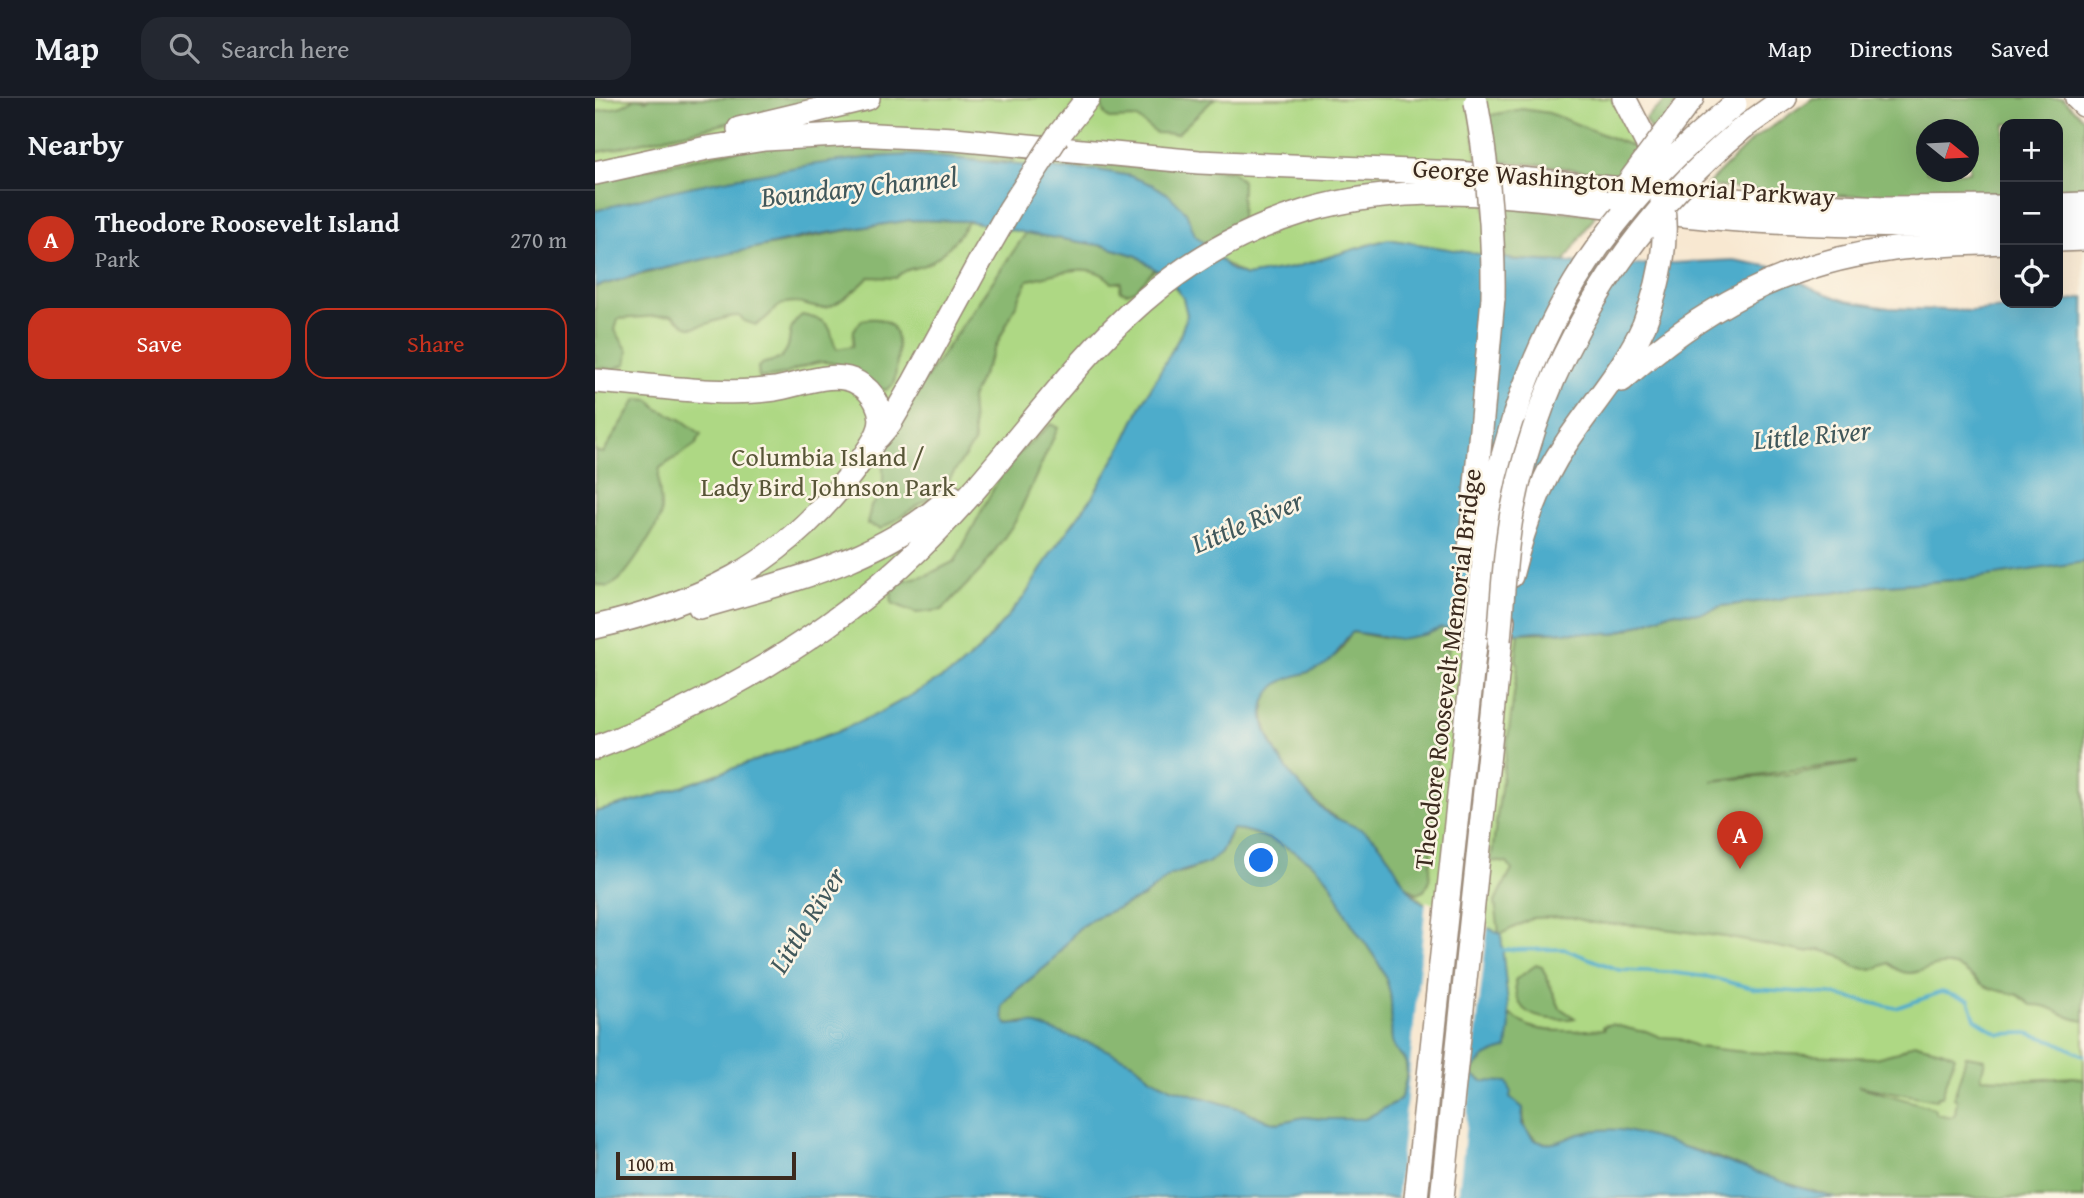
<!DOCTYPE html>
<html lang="en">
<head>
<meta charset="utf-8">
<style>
  :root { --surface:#171b24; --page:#242831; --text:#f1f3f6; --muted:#9ea1a6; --line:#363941; --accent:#c8321e }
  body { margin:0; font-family:"Gentium Book Plus",serif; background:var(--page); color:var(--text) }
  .controls { position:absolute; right:21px; top:21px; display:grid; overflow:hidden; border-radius:14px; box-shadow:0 7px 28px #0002 }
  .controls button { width:63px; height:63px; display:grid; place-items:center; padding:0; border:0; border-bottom:2px solid var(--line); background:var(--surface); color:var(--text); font:35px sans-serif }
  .compass { position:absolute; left:1321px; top:21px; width:63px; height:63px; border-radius:50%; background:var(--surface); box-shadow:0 7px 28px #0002; rotate:108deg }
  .scale { position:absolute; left:21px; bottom:18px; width:180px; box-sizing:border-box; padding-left:7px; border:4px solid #3b2a1e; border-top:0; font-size:19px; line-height:24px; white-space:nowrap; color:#3b2a1e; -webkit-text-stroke:5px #fcf5e5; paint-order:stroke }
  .you { position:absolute; left:667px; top:763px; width:24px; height:24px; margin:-18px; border:5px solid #fff; border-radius:50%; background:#1a73e8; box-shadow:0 0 0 10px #1a73e833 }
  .badge { display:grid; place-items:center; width:46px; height:46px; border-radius:50%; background:var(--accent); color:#fff; font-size:23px; font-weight:700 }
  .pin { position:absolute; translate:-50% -58px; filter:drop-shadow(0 2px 4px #0008) }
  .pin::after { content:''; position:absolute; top:37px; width:24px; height:21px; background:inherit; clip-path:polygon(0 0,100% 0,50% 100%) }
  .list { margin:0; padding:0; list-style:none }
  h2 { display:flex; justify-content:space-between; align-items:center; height:91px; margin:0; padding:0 28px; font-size:30px }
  h2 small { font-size:23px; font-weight:400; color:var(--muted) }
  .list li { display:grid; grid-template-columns:46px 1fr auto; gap:21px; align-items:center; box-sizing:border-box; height:98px; padding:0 28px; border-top:2px solid var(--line) }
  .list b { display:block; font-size:26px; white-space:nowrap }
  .list p { margin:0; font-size:23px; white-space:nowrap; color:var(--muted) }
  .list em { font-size:23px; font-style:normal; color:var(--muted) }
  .actions { display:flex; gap:14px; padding:21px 28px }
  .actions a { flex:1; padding:16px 0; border:2px solid var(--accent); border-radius:21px; text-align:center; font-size:24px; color:var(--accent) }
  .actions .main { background:var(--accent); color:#fff }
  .icon { flex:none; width:38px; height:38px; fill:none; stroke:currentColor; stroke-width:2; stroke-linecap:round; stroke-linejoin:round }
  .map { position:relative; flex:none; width:1489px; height:1100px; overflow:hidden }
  header { display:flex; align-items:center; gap:42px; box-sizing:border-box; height:98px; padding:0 35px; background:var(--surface); border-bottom:2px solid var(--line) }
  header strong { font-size:33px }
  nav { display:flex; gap:38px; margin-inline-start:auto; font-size:24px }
  .search { width:490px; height:63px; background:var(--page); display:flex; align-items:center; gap:18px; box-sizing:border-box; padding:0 24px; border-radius:21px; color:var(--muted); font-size:26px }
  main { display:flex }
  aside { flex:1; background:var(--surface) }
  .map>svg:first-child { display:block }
</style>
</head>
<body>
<header>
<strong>Map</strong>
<div class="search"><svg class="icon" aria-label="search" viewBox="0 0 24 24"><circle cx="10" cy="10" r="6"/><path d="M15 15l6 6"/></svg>Search here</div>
<nav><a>Map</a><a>Directions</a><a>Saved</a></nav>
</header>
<main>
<aside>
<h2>Nearby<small></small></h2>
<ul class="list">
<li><span class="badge">A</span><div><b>Theodore Roosevelt Island</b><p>Park</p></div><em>270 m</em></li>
</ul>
<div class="actions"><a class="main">Save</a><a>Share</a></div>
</aside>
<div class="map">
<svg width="1489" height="1100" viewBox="0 0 1489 1100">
  <rect width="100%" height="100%" fill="#fcf5e5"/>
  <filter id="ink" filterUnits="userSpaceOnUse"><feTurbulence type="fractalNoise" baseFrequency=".0143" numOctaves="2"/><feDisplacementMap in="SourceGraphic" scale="14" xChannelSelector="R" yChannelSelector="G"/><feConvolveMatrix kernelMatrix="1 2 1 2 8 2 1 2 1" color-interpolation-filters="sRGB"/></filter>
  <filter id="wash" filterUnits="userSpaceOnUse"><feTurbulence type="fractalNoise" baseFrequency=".00686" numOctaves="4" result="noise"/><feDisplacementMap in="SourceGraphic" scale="28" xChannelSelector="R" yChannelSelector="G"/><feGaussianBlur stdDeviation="1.57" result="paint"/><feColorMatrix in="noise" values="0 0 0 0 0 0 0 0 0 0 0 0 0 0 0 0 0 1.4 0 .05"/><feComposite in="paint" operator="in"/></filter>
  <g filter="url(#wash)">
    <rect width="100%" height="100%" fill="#f8e8d1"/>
    <path fill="#aed884" stroke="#748151" stroke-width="2" d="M0,0H873L898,159L793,141L697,170L651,178L541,111L0,115Z
      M889,0H1016L1035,28L1047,52L1024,78L948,67L902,64Z
      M374,123L542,158L575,182L588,200L592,217L585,238L547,306L528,346L496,401L456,455L430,498L386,550L361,572L284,615L244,633L60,698L0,714V189Z
      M1489,464V1100H1241L915,999L906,836L830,806L813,789L846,530L1238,495Z"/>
    <path fill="#8ab872" stroke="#627148" stroke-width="2" fill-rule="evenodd" d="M41,0L51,2L56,0H244L0,55V14L27,8Z
      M504,0H620L582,36L561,35L542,20L514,21L509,15Z
      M1072,0H1085L1059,39L1050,22C1056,12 1066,10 1072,0Z
      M1218,0H1467L1489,21V96L1463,97V26H1410V99C1311,104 1210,96 1111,88L1156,43ZM1332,32H1374V74H1332Z
      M927,11L954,15L1047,52L1024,78L948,67L902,64L891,18Z
      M224,42L423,56L416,65L399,63L0,119V82L146,51Z
      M474,61L637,73L647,83L646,124L609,146L599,137L591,114L535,78L503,72L470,71Z
      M909,109L1001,116L969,164L910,161Z
      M316,122L374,123C365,137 351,154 336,164C323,172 312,168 301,180L274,179C266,188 241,209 229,210C215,211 200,199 186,207C177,212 173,221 161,227L149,223L144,218C127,217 110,230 95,229C87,228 83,220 76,217L23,221L20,232L33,253L31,266L18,271L0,270V189C104,160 210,138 316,122Z
      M431,135L509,148L542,158L560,171L541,192L532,195L525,193L526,184L517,185C497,160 459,177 433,182L376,300L379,345L346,393L286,431L272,426L276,408L288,394V359L300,325Z
      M207,217C218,220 232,221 236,234C238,241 238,245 242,251L258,248L259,232L267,222C313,213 303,256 299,286L291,292C267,288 251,262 227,264C204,266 193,281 164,279L163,269C170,261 182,266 188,257C200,243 188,232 207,217Z
      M42,301L55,302L63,311L87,322L106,336L101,346L65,370C60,387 69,402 65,419C61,432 36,469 26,480C23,484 17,486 12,489L0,486V353L8,355Z
      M456,326L463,330L420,424L387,471L347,512L321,515L297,505L296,495L306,483L332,477L360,463L411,367Z
      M1489,464V923C1465,920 1460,906 1436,907C1432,904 1427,899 1423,897C1411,893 1398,894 1386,886C1376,879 1368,868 1354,867C1330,864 1317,888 1294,865L1277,872L1260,869L1244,857L1225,852L1209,854L1130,839L1048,828L998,825L975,819L938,820L906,836L904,835L900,804L917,772L912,765L896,763L923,567L921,561L924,535L1031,532L1077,514L1106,515L1127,508L1185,501L1199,497L1238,495L1279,488L1372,481ZM1262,665L1197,676L1116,683L1262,664Z
      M853,529L855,531L853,558L850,566L834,784L829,793L823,795C799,787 796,751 776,738C763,729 747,725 734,715C704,693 643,621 681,585C689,577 706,579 716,573C724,568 736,562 743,555C750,549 750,540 758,534L787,540L832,536L846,530Z
      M638,731C664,733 715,758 732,779C741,791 746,808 754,821C769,846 789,865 795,895C798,911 795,928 797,943C798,952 805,954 809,961C815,972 809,990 805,1002L770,1021H728L709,1019L683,1025L668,1021L646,1011L576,990L556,980L537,964L430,924L413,927L409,922L407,909L419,894L454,866L483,831L497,821L548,799L576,777L596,772L626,754Z
      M941,867L947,869L965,910L980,920C972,922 965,921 957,921C931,919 920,909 920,882Z
      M914,916C921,919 927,925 934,928C953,936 987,932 1009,931L1008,928L1016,926L1044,933H1051L1065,939L1083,940L1103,949L1150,954L1280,960L1303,954L1320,945C1334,951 1347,949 1360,958L1347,998H1343L1341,1002L1263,988L1339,1010L1341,1016L1357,1019L1360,1016L1362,1002L1359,1000L1371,958L1390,961L1386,980L1434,982L1478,979L1489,982V1100H1241L1171,1079L1114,1056L1030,1033L980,1037L963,1046L943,1044L929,1030L928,1010L876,976C887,954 917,945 914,916Z"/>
    <path fill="#4daccb" stroke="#446b74" stroke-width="2" fill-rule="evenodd" d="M321,57L478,72H503L535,78L558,87L574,97L591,114L600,137L635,171L651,178L697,170L793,141L920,162L1038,167L1138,162L1178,169L1221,192L1251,203L1294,210L1376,213L1463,205L1489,199V464L1372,481L1279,488L1238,495L1199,497L1185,501L1127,508L1106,515L1077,514L1019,536L942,533L924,535L846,530L832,536L805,541L758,534C746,542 745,557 731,566C708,581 682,574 670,603C657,636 708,695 732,715C746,725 769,729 779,740C798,758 805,789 827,804C850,820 882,822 906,836L915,927L912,950C894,956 885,959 876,976L887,983L912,984L916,993L915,999L928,1010L927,1026L938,1041C957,1051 966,1042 984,1036C999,1032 1015,1030 1031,1033C1104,1049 1170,1082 1241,1100H0V714L60,698L244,633L284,615L361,572L386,550L430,498L456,455L496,401L528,346L547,306L585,238L592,217L588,200L575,182L542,158L509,148L431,135L374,123L316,122L212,138L48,175L0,189V113C55,96 110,85 167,75C218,66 269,58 321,57ZM637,731C663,732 715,758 731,779C741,791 746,808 754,821C769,846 789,865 795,895C798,911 795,928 797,943C798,952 805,954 809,961C816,972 809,990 805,1002L770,1021H728L709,1019L683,1025L668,1021L646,1011L576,990L556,980L537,964L503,948L436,925L413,927L409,922L407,909L419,894L454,866L483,831L497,821L548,799L576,777L613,765L626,754Z"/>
    <path fill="#f8e8d1" d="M831,803L893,827L863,1100H802Z"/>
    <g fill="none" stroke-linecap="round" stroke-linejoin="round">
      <path stroke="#4daccb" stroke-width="3.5" d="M906,852L969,851L1024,872L1073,874L1114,879L1161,891L1235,896L1301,910L1347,894L1374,902L1380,921L1404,936L1432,935L1459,943L1489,958"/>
    </g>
  </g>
  <g filter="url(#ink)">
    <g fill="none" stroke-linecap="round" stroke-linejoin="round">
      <defs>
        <path id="motorway" d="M1029,0L1052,45L1059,71
          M1482,0L1489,7
          M1081,21L1097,0
          M1149,29L1190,0
          M144,31L273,0
          M462,39L493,0
          M0,75L112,50L170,41L261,36L359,41L604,64L863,75L1161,104L1291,110L1410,109
          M1463,107L1489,106
          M1463,125L1489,123
          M1463,142L1489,141
          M1027,282C1105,212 1187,166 1292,152C1331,146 1371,146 1410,144
          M0,283C59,287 121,299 180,291C205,287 239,271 263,285C278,293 289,312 285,329C282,341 274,351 267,361C234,408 190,451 139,479C95,503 49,518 0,529
          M283,339L295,325L319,284L384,165
          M875,452L898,200
          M916,478C928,430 944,384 972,344C998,305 1030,270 1049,227
          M105,509C193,483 287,463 356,398
          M0,650C116,606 232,540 322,453C454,325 519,170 711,113C841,74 987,109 1120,120C1216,128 1313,129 1410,127
          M821,1100L891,444L902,379L920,316
          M847,1100L908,522"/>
      </defs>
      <use href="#motorway" stroke="#9a8978" stroke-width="26"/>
      <use href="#motorway" stroke="#fff" stroke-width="23"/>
      <defs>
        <path id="motorway-bridge" d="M881,4C893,70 899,133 898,200
          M1022,100L1081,21
          M384,165L415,111L462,39
          M1049,227C1064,188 1074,144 1067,103
          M920,316C963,185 1034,92 1140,6
          M904,542C908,500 909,456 917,415C946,263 1031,127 1149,29"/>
      </defs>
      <use href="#motorway-bridge" stroke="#9a8978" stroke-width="26" stroke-linecap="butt"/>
      <use href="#motorway-bridge" stroke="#fff" stroke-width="23"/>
    </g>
  </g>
  <g text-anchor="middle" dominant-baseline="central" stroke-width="5" stroke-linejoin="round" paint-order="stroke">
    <g font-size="26" fill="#3b2a1e" stroke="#fcf5e5">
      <text transform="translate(1029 84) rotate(4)">George Washington Memorial Parkway</text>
      <text transform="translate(852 571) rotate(-83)">Theodore Roosevelt Memorial Bridge</text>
    </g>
    <g font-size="26" fill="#585638" stroke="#fcf5e5">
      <text x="233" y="358">Columbia Island /<tspan x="233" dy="30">Lady Bird Johnson Park</tspan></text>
    </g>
    <g font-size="28" font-style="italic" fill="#41585b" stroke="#fcf5e5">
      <text transform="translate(264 88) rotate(-6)">Boundary Channel</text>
      <text transform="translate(1217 336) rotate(-5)">Little River</text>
      <text transform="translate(652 423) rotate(-23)">Little River</text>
      <text transform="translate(211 822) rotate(-58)">Little River</text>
    </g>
  </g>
</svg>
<div class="controls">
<button>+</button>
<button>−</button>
<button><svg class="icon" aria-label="locate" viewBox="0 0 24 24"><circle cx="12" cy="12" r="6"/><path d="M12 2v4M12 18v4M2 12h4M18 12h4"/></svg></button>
</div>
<svg class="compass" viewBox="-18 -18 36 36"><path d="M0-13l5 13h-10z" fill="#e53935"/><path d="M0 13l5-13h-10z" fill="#9ea1a6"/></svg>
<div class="scale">100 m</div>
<div class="you"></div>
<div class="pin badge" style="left:1145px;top:771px">A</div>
</div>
</main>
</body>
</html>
